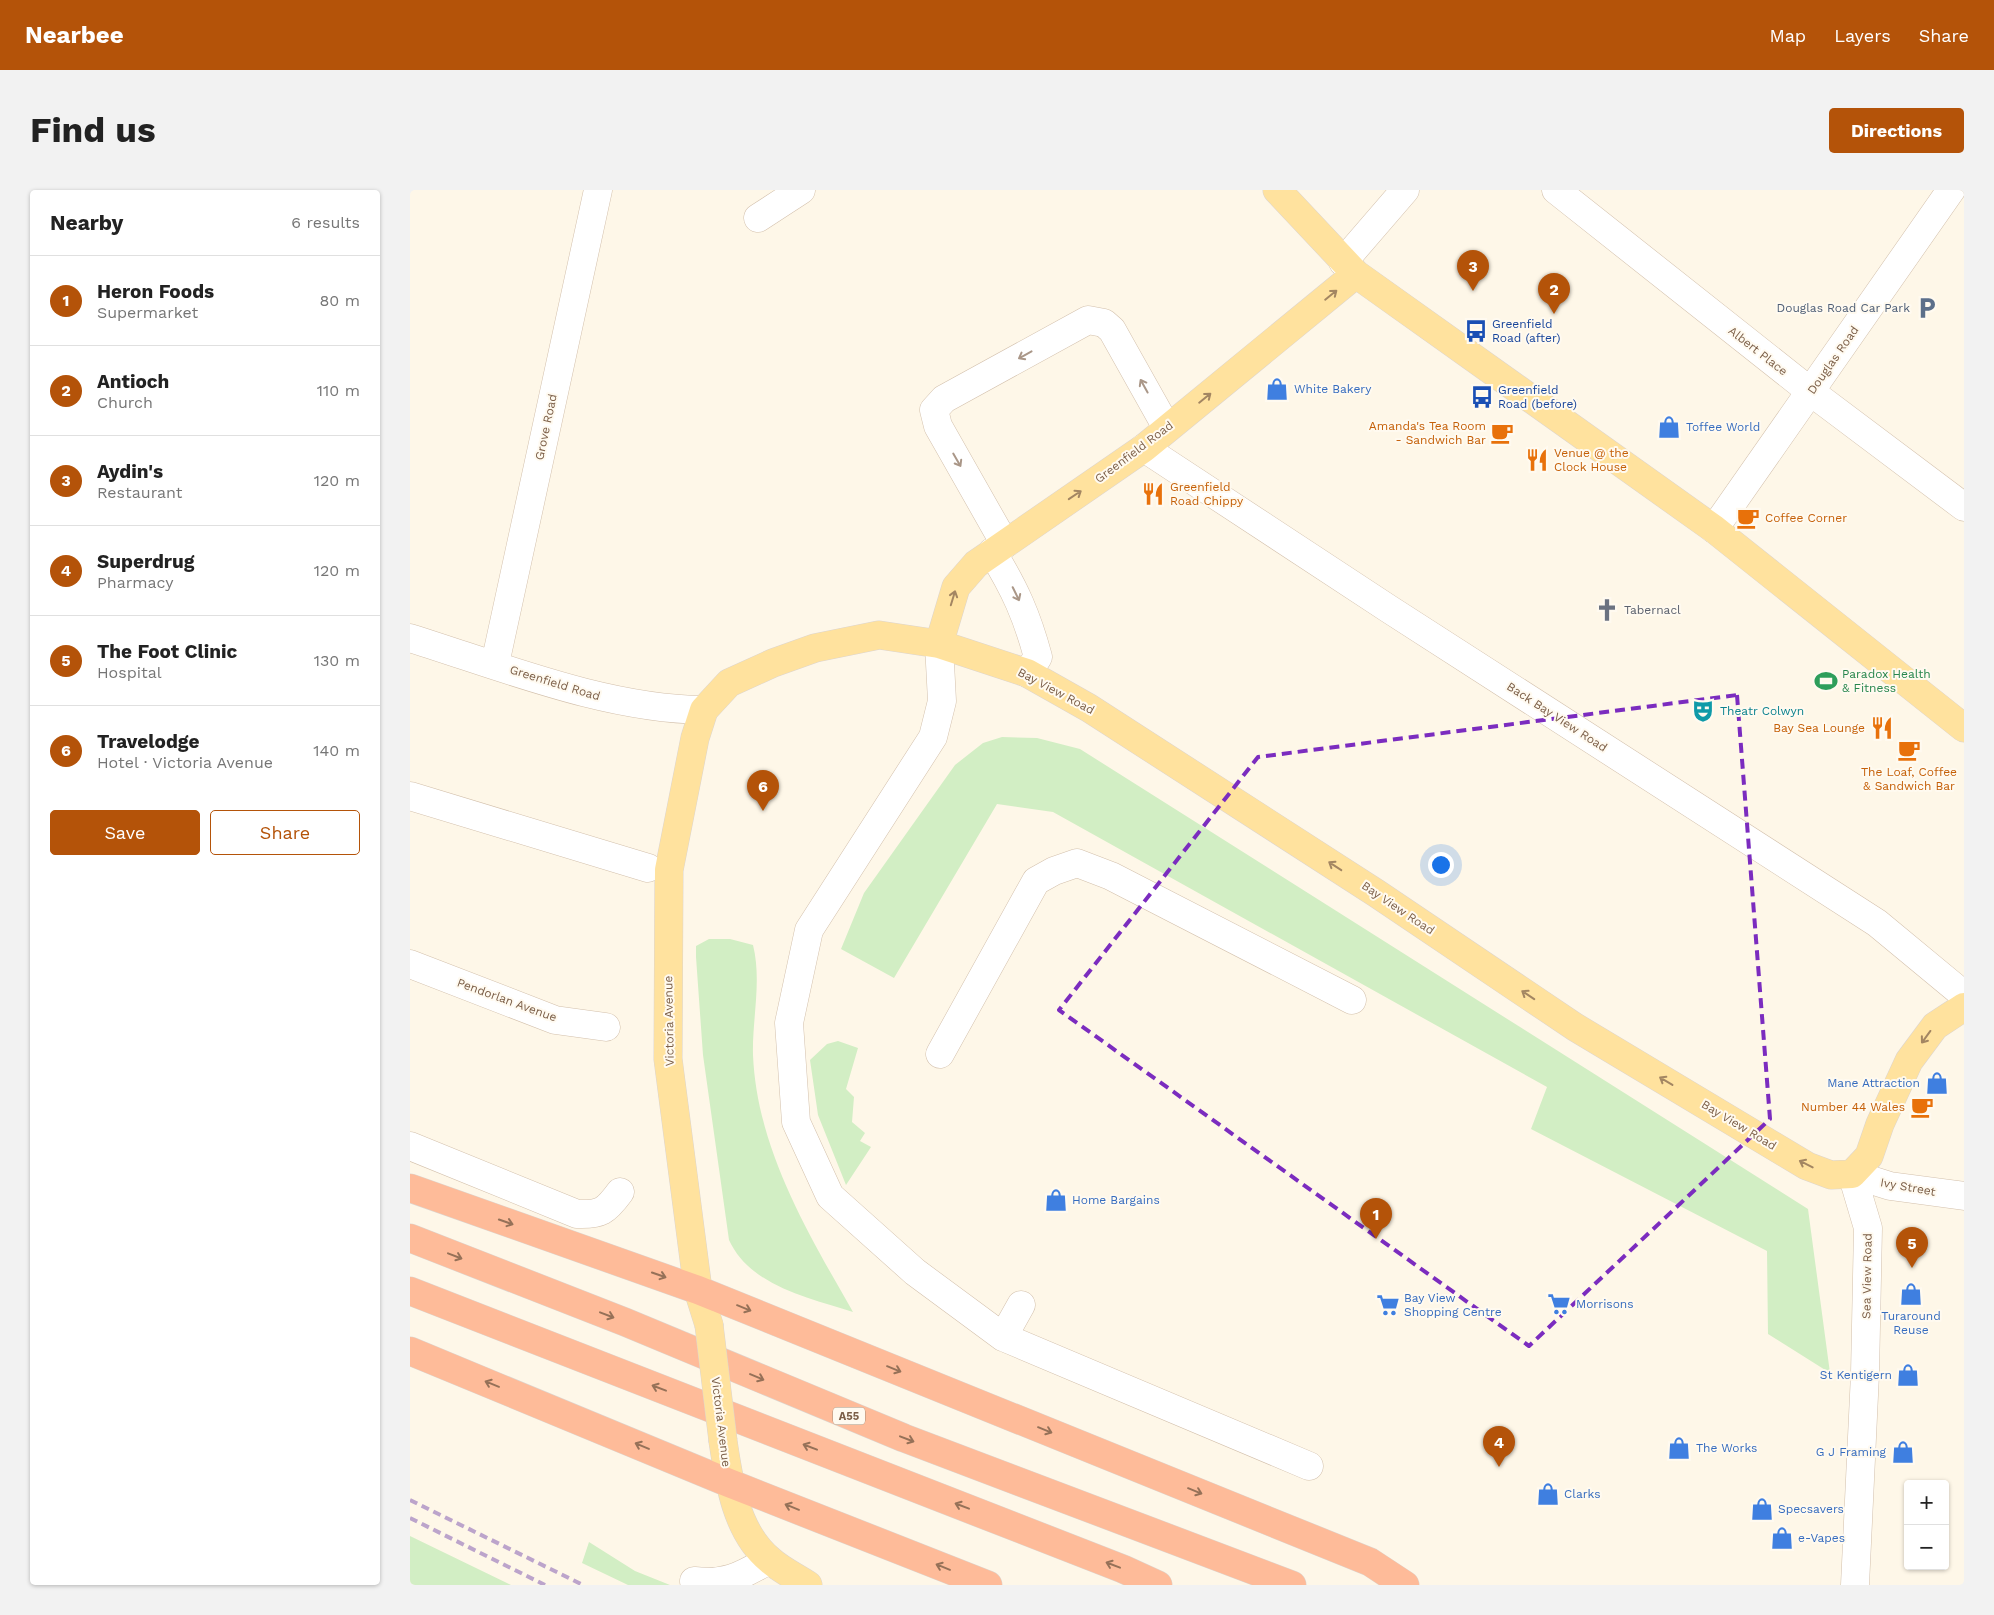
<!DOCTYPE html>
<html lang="en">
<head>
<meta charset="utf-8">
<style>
  :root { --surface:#fff; --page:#f2f2f2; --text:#222; --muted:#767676; --line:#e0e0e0; --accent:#b45309 }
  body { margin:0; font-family:"Work Sans",sans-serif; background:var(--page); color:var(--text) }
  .controls { position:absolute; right:15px; bottom:15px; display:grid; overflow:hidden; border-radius:5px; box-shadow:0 1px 4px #0004 }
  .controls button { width:45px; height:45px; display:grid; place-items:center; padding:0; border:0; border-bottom:1px solid var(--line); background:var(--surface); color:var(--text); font:25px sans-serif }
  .you { position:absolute; left:1030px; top:674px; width:18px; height:18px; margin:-12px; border:4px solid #fff; border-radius:50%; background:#1a73e8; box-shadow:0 0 0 8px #1a73e833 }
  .badge { display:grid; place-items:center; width:32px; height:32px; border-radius:50%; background:var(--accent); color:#fff; font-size:16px; font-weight:700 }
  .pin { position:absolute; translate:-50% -41px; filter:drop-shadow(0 1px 2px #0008) }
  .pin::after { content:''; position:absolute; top:26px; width:18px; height:15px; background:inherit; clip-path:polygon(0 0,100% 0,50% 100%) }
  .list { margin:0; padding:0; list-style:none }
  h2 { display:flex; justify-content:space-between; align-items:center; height:65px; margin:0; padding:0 20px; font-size:21px }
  h2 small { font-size:16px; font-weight:400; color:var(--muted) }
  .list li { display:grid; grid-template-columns:32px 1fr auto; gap:15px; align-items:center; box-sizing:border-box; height:90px; padding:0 20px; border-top:1px solid var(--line) }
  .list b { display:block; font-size:19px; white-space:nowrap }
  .list p { margin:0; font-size:16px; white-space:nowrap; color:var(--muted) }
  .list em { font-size:16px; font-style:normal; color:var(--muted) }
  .actions { display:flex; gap:10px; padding:15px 20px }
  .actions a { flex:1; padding:11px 0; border:1px solid var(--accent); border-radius:5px; text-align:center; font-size:18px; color:var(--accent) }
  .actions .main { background:var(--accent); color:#fff }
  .map { position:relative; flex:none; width:1554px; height:1395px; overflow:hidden; border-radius:5px }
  header { display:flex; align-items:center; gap:30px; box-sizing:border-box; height:70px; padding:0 25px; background:var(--accent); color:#fff }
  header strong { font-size:24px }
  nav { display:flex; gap:28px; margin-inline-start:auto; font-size:18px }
  .intro { display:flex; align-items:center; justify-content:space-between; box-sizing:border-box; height:120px; padding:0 30px }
  h1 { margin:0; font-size:35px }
  .button { padding:12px 22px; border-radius:5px; background:var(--accent); color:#fff; font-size:18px; font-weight:700 }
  main { display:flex; gap:30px; padding:0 30px }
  aside { flex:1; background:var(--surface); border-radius:5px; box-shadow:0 1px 4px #0004 }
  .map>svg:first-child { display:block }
</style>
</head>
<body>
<header>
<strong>Nearbee</strong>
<nav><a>Map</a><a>Layers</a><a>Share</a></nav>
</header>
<div class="intro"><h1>Find us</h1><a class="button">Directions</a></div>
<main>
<aside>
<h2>Nearby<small>6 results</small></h2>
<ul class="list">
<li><span class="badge">1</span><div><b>Heron Foods</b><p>Supermarket</p></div><em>80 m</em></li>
<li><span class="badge">2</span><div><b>Antioch</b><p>Church</p></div><em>110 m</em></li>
<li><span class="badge">3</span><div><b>Aydin's</b><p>Restaurant</p></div><em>120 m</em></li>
<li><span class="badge">4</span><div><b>Superdrug</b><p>Pharmacy</p></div><em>120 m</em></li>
<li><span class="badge">5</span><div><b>The Foot Clinic</b><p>Hospital</p></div><em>130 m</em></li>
<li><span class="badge">6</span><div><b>Travelodge</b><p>Hotel · Victoria Avenue</p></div><em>140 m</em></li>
</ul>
<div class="actions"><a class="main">Save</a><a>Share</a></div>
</aside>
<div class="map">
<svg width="1554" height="1395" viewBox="0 0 1554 1395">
  <rect width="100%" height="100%" fill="#fef7e8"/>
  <path fill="#d2eec4" d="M592,547L627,548L670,559L1398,1019L1420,1183L1358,1144L1357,1061L1121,939L1137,897L643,622L587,614L484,788L431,759L454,703L545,575L573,553Z
    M299,749H320L343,755C352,791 342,829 343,865C347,959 398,1043 443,1122C399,1108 340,1096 319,1050L293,865L286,767V756Z
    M428,851L448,858L436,899L444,907L442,932L455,943L450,951L461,957L436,995L408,925L400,870L417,854Z
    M0,1346L101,1395H0Z
    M179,1352L225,1381L260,1395H218L172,1373Z"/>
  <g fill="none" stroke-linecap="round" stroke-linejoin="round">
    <defs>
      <path id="minor" d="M1146,0L1401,202L1554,317
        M348,28L391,0
        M933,72L995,0
        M734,258L979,419L1467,733L1554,805
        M1304,339L1541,0
        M595,354L528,236L524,220L534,209L678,130L694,133L702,140L757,238
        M582,362C605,399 617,426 628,467L617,483
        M0,448C93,477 196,519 294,520
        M529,454L532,511L523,547L399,740L379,833L386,932L420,1006L505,1082L593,1147L899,1276
        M85,474L188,0
        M0,606L238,678
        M0,774L145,830L196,837
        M530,864L626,691L644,681L667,673L701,686L942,810
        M0,956L167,1024C191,1025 196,1021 210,1002
        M1442,984L1458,1038L1455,1184L1445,1395
        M1442,984L1480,996L1554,1006
        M593,1147L611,1115
        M284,1391C317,1395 332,1385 359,1370"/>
      <path id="major" d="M867,0L946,84L1304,339L1554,538
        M529,454L546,397L566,374L734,258L946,84
        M299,1135L288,1100L258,869L259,680L285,548L294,520L319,493L363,473L405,458L469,445L529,454L617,483L679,518L966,703L1165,837L1397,976L1421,985L1442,984L1459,966L1470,934L1499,871L1525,836L1554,817
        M313,1251C319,1292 326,1342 360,1370C371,1380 386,1387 398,1395"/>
      <path id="highway" d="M0,998L288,1100L960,1372L995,1395
        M0,1048L215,1132L494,1248L882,1395
        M0,1101L713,1379L748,1395
        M0,1161L319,1293L578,1395"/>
    </defs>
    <use href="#minor" stroke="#d3c0ac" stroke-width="29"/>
    <use href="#major" stroke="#ddd5cf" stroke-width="29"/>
    <use href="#highway" stroke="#ddd5cf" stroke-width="29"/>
    <use href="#minor" stroke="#fff" stroke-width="28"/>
    <use href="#major" stroke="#ffe29e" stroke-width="28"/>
    <use href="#highway" stroke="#febb99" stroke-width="28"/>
    <path stroke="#bca4cb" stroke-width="4" stroke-dasharray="8 5" stroke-linecap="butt" d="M0,1310L173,1395
      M0,1328L135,1395"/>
    <defs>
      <path id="major-bridge" d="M299,1135L313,1251"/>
    </defs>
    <use href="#major-bridge" stroke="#ddd5cf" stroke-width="29" stroke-linecap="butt"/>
    <use href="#major-bridge" stroke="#ffe29e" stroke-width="28"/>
  </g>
  <defs><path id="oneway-shaft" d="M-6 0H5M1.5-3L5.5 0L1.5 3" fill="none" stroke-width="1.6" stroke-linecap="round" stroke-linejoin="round" transform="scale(1.25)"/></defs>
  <g stroke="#a38662">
    <use href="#oneway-shaft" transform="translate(921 105) rotate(-39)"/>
    <use href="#oneway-shaft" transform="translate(795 208) rotate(-39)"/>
    <use href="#oneway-shaft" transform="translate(665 305) rotate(-34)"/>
    <use href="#oneway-shaft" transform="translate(543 408) rotate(-73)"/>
    <use href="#oneway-shaft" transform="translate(925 676) rotate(-147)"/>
    <use href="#oneway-shaft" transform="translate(1118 805) rotate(-146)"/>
    <use href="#oneway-shaft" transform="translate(1516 847) rotate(126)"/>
    <use href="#oneway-shaft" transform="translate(1256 891) rotate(-149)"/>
    <use href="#oneway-shaft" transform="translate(1396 974) rotate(-153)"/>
  </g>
  <g stroke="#aa9788">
    <use href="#oneway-shaft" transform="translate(615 165) rotate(151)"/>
    <use href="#oneway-shaft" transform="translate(734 196) rotate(-119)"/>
    <use href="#oneway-shaft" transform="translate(547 270) rotate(60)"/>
    <use href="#oneway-shaft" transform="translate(606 404) rotate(64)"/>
  </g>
  <g stroke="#967158">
    <use href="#oneway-shaft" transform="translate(96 1032) rotate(19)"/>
    <use href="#oneway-shaft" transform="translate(45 1066) rotate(21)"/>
    <use href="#oneway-shaft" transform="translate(249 1085) rotate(19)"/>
    <use href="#oneway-shaft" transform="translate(334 1118) rotate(22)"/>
    <use href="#oneway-shaft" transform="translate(197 1125) rotate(21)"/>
    <use href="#oneway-shaft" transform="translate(484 1179) rotate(22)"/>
    <use href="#oneway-shaft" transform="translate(347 1187) rotate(23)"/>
    <use href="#oneway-shaft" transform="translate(82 1194) rotate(-158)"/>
    <use href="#oneway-shaft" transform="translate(249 1198) rotate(-159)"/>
    <use href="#oneway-shaft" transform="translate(635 1240) rotate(22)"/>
    <use href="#oneway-shaft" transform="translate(497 1249) rotate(21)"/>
    <use href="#oneway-shaft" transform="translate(232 1256) rotate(-157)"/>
    <use href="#oneway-shaft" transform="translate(400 1257) rotate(-159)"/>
    <use href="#oneway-shaft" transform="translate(785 1301) rotate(22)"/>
    <use href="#oneway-shaft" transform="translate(552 1316) rotate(-159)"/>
    <use href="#oneway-shaft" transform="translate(382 1317) rotate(-158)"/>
    <use href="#oneway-shaft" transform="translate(703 1375) rotate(-159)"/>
    <use href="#oneway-shaft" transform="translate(533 1377) rotate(-158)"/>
  </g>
  <path fill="none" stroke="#7b2cbf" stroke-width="4" stroke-dasharray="10 6" stroke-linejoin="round" d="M1327,505L1360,929L1119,1156L649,820L848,567Z"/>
  <defs>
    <symbol id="parking-bare" viewBox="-9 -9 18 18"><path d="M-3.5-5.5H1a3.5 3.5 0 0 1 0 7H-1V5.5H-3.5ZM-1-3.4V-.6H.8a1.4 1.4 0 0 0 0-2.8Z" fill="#5c6f8a" stroke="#fffaf0" stroke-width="2.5" paint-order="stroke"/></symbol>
    <symbol id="bus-bare" viewBox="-9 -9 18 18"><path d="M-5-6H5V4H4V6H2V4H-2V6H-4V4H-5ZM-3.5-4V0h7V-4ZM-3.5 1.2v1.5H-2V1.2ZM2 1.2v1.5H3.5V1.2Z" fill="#1a4fb4" stroke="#fffaf0" stroke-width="2.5" paint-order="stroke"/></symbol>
    <symbol id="shop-bare" viewBox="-9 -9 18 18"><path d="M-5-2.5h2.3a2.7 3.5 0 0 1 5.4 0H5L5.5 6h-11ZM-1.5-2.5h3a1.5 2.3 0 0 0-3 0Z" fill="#3f7fe0" stroke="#fffaf0" stroke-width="2.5" paint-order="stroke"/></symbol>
    <symbol id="cafe-bare" viewBox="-9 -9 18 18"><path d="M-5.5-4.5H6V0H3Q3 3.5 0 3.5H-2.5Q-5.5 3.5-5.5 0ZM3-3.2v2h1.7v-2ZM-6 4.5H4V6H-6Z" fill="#e8710a" stroke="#fffaf0" stroke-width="2.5" paint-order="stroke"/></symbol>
    <symbol id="restaurant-bare" viewBox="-9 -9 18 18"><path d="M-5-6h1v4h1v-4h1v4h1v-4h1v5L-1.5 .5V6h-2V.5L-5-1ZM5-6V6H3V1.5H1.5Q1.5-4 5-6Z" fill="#e8710a" stroke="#fffaf0" stroke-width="2.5" paint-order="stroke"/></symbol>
    <symbol id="church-bare" viewBox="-9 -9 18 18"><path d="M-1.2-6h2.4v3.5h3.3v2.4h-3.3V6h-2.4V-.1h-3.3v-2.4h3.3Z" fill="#6b7280" stroke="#fffaf0" stroke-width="2.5" paint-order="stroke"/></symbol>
    <symbol id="stadium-bare" viewBox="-9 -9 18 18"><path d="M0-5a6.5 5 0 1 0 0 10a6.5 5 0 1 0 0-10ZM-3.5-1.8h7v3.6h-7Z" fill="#2e9e5b" stroke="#fffaf0" stroke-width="2.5" paint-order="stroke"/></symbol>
    <symbol id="theatre-bare" viewBox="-9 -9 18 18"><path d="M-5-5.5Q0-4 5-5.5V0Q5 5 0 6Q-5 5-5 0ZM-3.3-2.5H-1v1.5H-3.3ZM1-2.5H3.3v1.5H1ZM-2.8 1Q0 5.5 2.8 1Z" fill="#0f9aa8" stroke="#fffaf0" stroke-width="2.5" paint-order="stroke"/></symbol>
    <symbol id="supermarket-bare" viewBox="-9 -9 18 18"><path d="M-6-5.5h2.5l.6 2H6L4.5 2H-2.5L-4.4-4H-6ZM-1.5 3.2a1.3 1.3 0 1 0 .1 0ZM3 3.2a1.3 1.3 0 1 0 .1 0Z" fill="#3f7fe0" stroke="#fffaf0" stroke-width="2.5" paint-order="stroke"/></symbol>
  </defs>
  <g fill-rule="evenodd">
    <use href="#parking-bare" x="1501" y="102" width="32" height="32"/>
    <use href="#bus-bare" x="1050" y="125" width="32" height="32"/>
    <use href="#shop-bare" x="851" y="183" width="32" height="32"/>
    <use href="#bus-bare" x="1056" y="191" width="32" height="32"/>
    <use href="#shop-bare" x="1243" y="221" width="32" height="32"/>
    <use href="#cafe-bare" x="1076" y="227" width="32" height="32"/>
    <use href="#restaurant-bare" x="1111" y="254" width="32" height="32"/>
    <use href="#restaurant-bare" x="727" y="288" width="32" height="32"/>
    <use href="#cafe-bare" x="1322" y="312" width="32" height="32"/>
    <use href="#church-bare" x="1181" y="404" width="32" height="32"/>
    <use href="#stadium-bare" x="1400" y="475" width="32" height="32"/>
    <use href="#theatre-bare" x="1277" y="505" width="32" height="32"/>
    <use href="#restaurant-bare" x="1456" y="522" width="32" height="32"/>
    <use href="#cafe-bare" x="1483" y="544" width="32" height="32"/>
    <use href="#shop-bare" x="1511" y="877" width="32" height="32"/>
    <use href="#cafe-bare" x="1496" y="901" width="32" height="32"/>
    <use href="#shop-bare" x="630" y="994" width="32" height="32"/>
    <use href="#shop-bare" x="1485" y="1088" width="32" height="32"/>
    <use href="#supermarket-bare" x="1133" y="1098" width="32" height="32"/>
    <use href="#supermarket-bare" x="962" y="1099" width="32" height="32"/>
    <use href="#shop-bare" x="1482" y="1169" width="32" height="32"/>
    <use href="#shop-bare" x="1253" y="1242" width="32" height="32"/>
    <use href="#shop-bare" x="1477" y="1246" width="32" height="32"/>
    <use href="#shop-bare" x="1122" y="1288" width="32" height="32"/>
    <use href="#shop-bare" x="1336" y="1303" width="32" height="32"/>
    <use href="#shop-bare" x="1356" y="1332" width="32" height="32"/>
  </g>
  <g text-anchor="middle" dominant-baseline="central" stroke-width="4" stroke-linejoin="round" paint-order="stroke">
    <rect fill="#fffaf0" stroke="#a38e7a" stroke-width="1" x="423" y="1217.5" width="32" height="17" rx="4"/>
    <g font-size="11" font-weight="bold" fill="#7c5f48">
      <text x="439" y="1226">A55</text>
    </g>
    <g font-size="12" fill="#4e5e75" stroke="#fffaf0" text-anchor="end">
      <text x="1500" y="118">Douglas Road Car Park</text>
    </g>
    <g font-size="12" fill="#164399" stroke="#fffaf0" text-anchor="start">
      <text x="1082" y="134">Greenfield<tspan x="1082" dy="14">Road (after)</tspan></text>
      <text x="1088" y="200">Greenfield<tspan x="1088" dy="14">Road (before)</tspan></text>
    </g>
    <g font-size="12" fill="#7c5f48" stroke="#fffaf0">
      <text transform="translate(1348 161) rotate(38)">Albert Place</text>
      <text transform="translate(1423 170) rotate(-55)">Douglas Road</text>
      <text transform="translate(136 237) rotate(-78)">Grove Road</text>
      <text transform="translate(724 262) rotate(-37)">Greenfield Road</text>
      <text transform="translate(145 493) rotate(17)">Greenfield Road</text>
      <text transform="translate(646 501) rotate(28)">Bay View Road</text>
      <text transform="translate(1147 527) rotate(33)">Back Bay View Road</text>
      <text transform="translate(988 718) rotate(34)">Bay View Road</text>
      <text transform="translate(97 810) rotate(20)">Pendorlan Avenue</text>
      <text transform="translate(259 831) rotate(-91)">Victoria Avenue</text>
      <text transform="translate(1329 935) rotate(31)">Bay View Road</text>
      <text transform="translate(1498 997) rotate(10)">Ivy Street</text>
      <text transform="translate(1457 1086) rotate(-89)">Sea View Road</text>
      <text transform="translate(311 1232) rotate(83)">Victoria Avenue</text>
    </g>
    <g font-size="12" fill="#366cbe" stroke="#fffaf0" text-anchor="start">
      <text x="884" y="199">White Bakery</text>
      <text x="1276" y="237">Toffee World</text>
      <text x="1510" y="893" text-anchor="end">Mane Attraction</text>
      <text x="662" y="1010">Home Bargains</text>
      <text x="994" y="1108">Bay View<tspan x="994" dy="14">Shopping Centre</tspan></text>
      <text x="1166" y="1114">Morrisons</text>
      <text x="1501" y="1126" text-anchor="middle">Turaround<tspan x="1501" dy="14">Reuse</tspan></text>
      <text x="1482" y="1185" text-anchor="end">St Kentigern</text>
      <text x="1286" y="1258">The Works</text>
      <text x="1476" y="1262" text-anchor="end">G J Framing</text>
      <text x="1154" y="1304">Clarks</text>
      <text x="1368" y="1319">Specsavers</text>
      <text x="1388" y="1348">e-Vapes</text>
    </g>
    <g font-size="12" fill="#c56008" stroke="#fffaf0" text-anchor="end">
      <text x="1076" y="236">Amanda's Tea Room<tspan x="1076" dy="14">- Sandwich Bar</tspan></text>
      <text x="1144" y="263" text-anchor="start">Venue @ the<tspan x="1144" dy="14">Clock House</tspan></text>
      <text x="760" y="297" text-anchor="start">Greenfield<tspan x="760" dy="14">Road Chippy</tspan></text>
      <text x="1355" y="328" text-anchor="start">Coffee Corner</text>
      <text x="1455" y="538">Bay Sea Lounge</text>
      <text x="1499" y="582" text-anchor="middle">The Loaf, Coffee<tspan x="1499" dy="14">&amp; Sandwich Bar</tspan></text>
      <text x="1495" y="917">Number 44 Wales</text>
    </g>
    <g font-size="12" fill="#5b616d" stroke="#fffaf0" text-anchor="start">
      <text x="1214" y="420">Tabernacl</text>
    </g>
    <g font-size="12" fill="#27864d" stroke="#fffaf0" text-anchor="start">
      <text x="1432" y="484">Paradox Health<tspan x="1432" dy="14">&amp; Fitness</tspan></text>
    </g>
    <g font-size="12" fill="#0d838f" stroke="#fffaf0" text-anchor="start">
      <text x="1310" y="521">Theatr Colwyn</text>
    </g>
  </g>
</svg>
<div class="controls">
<button>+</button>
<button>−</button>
</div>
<div class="you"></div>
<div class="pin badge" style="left:966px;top:1049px">1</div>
<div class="pin badge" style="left:1144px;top:124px">2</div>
<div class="pin badge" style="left:1063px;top:101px">3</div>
<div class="pin badge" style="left:1089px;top:1277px">4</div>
<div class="pin badge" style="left:1502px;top:1078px">5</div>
<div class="pin badge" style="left:353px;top:621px">6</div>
</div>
</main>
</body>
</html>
